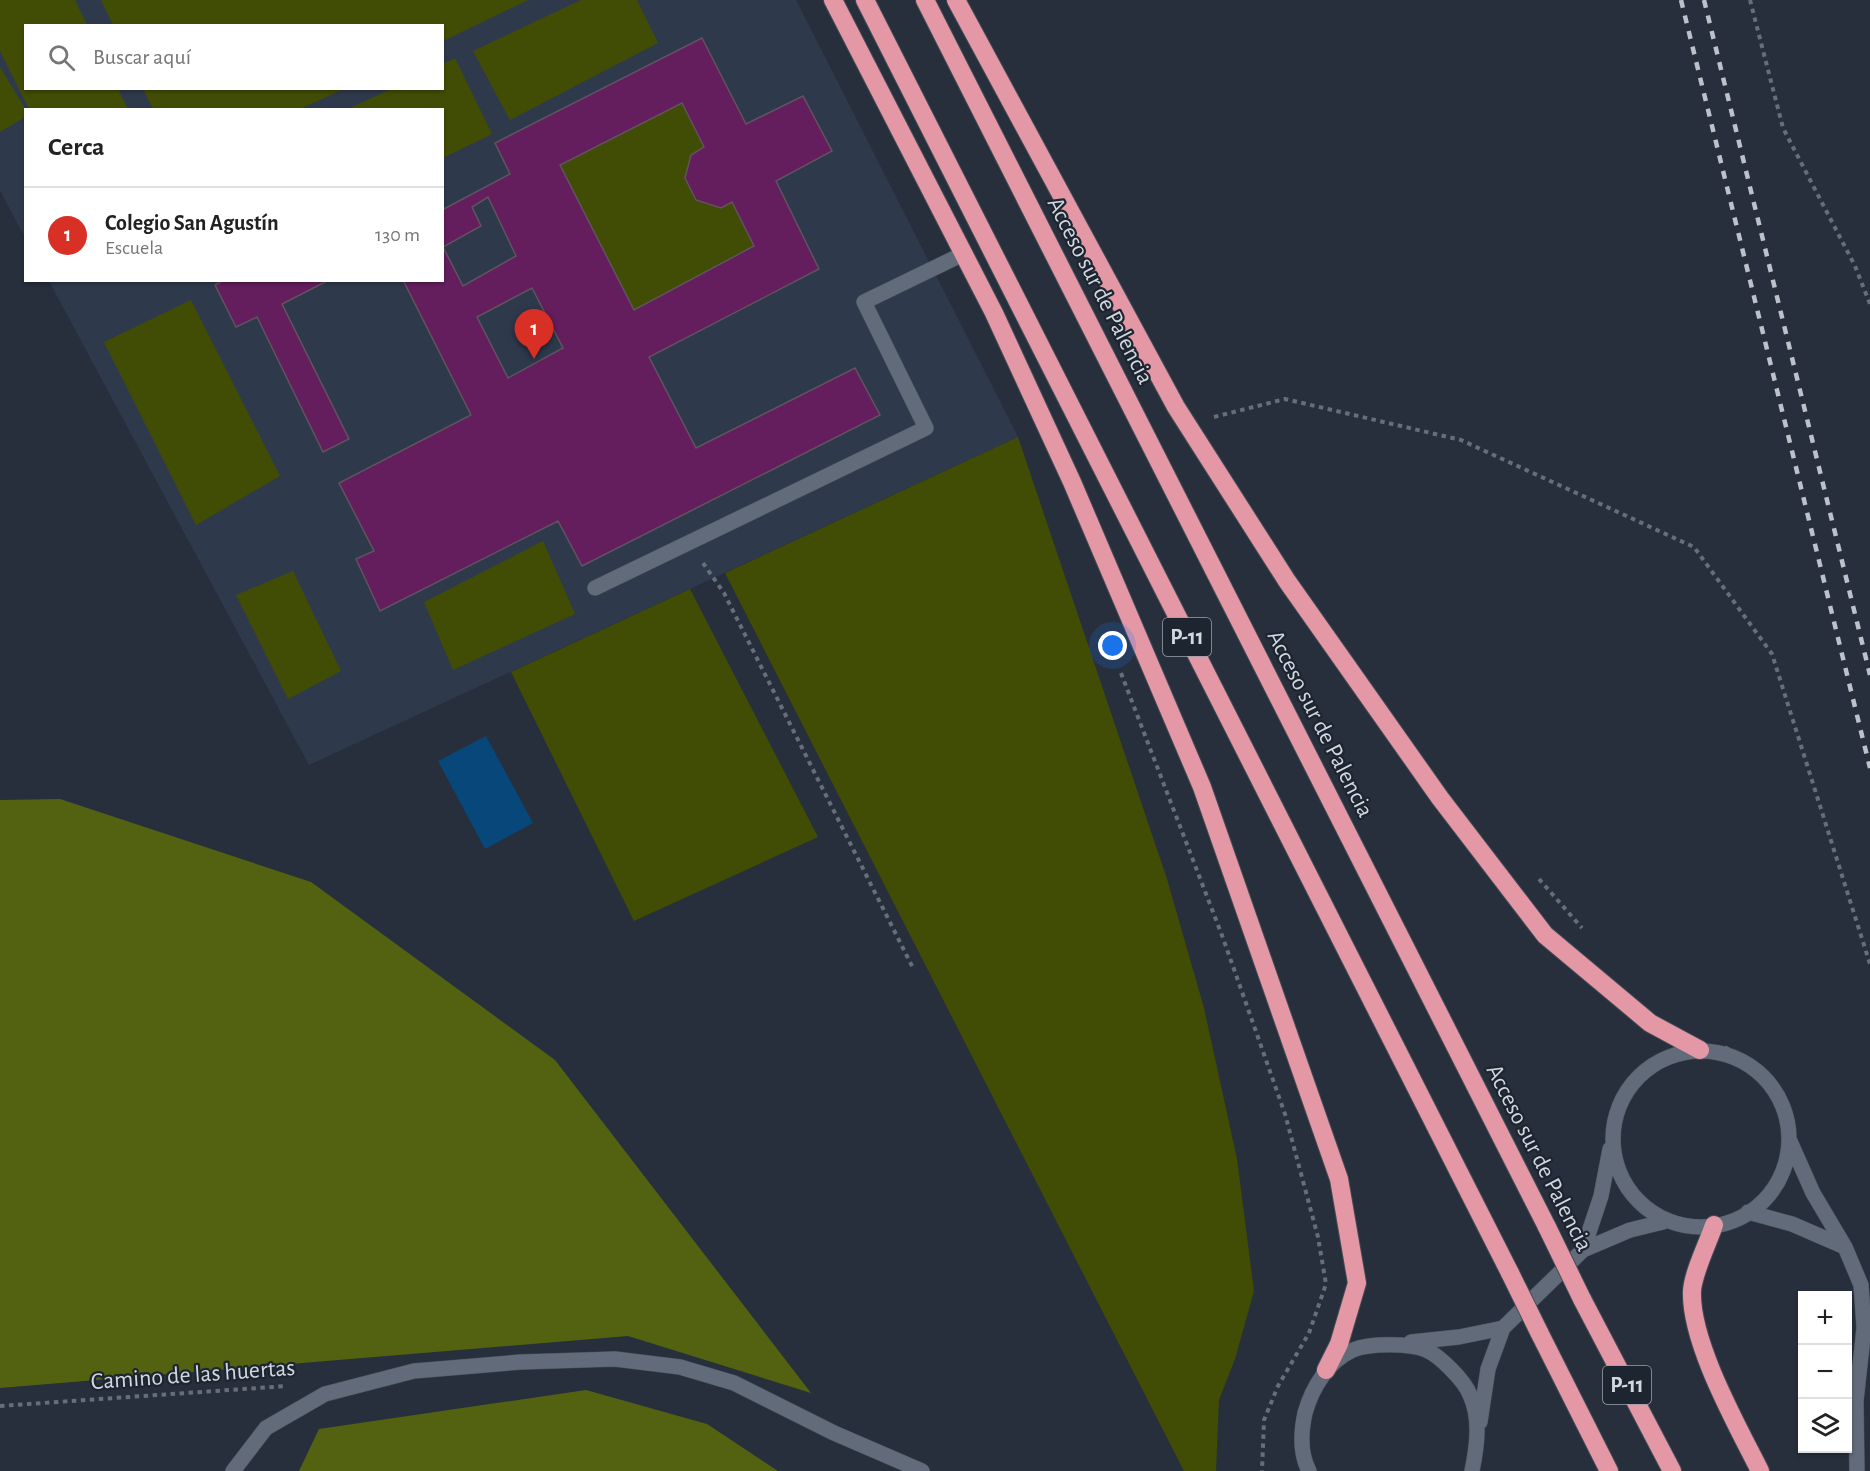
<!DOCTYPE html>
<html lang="es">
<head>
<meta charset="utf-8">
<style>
  :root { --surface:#fff; --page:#f6f6f6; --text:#222; --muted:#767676; --line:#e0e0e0; --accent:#d93025 }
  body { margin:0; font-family:"Alegreya Sans",sans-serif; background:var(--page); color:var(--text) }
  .controls { position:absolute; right:18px; bottom:18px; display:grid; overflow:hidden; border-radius:0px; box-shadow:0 2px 4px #0004 }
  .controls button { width:54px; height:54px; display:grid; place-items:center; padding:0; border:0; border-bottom:2px solid var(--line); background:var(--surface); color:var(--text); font:30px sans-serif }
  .you { position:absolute; left:1113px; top:646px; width:21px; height:21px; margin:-15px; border:4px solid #fff; border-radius:50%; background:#1a73e8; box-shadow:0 0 0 9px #1a73e833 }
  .badge { display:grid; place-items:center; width:39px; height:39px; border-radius:50%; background:var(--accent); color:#fff; font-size:20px; font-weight:700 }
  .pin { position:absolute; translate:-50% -50px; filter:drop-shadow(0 2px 3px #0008) }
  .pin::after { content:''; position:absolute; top:32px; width:21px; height:18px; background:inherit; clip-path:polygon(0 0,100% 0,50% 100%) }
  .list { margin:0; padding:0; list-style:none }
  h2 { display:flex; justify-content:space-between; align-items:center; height:78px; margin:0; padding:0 24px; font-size:26px }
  h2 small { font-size:20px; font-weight:400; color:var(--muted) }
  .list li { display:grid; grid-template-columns:39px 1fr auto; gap:18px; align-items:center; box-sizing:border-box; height:96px; padding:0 24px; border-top:2px solid var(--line) }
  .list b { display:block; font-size:22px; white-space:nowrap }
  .list p { margin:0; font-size:20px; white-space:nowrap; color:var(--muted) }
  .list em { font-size:20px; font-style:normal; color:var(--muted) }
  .icon { flex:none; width:33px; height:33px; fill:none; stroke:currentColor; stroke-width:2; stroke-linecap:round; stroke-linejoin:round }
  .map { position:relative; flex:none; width:1870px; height:1471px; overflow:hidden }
  .search { position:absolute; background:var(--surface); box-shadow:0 2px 4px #0004; left:24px; top:24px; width:420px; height:66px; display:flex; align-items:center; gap:15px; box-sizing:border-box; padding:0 21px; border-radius:0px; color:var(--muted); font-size:22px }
  .panel { position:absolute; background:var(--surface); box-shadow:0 2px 4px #0004; left:24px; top:108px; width:420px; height:174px; border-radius:0px }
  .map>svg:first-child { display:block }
</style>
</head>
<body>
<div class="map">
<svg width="1870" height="1471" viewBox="0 0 1870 1471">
  <rect width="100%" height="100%" fill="#272f3c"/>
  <path fill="#2e3a4c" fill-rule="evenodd" d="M0,0H796L1018,437L309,765L49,281L442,280V110H26L25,238L0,190ZM26,26H442V88H26Z"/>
  <path fill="#414d04" d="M0,0H75L87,25L26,26V88L118,89L128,109H29L0,51Z
    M101,0H528L443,41L442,26L113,25Z
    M581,0H637L658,43L510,120L473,51Z
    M455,58L492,134L443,158L442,110L348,109L391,89L442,88L443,64Z
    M0,67L26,110L25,117L0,132Z
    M143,89H344L300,109H153Z
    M682,103L704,147L691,155L685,179L696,200L721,208L732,202L754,246L634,310L560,165Z
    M191,300L280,476L196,525L104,342Z
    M1018,437L1167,879L1204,1008L1237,1159L1254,1291L1235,1359L1219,1400L1216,1471H1184L725,573Z
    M543,541L575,614L453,670L424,602Z
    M293,571L341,671L288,699L236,595Z
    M690,589L818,837L634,921L511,672Z"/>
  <path fill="#536211" d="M60,799L311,882L555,1060L811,1393L628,1336L0,1388V800Z
    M586,1390L707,1424L778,1471H299L319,1429Z"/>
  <path fill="#074779" d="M486,736L533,823L485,849L438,761Z"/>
  <path fill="#641e5e" stroke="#61535f" stroke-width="1.5" fill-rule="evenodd" d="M702,38L746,124L803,96L832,151L776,181L819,269L649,357L696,448L855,368L880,415L582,566L558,521L380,611L356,559L374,551L339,483L471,415L403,280H442V210L510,174L495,143ZM682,103L704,147L691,155L685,178L696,200L721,208L732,202L754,246L634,310L560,165ZM488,197L516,256L463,286L443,247L481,226L472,207ZM532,288L563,348L508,378L477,317Z
    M224,280H329L282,304L349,439L323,452L257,317L236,327L215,285Z"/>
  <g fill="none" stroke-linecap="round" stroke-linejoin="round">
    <defs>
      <path id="service" d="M595,588L926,428L864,302L963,254
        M233,1471L266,1428L325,1394L414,1371L521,1362L615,1359L680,1367L734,1383L834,1433L922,1471"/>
      <path id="minor" d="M1613 1139a88 88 0 1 1 176 0a88 88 0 1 1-176 0Z
        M1789,1139L1813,1193L1845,1247L1861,1285L1864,1328L1856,1401L1857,1471
        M1748,1212L1792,1224L1845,1247
        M1583,1250L1601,1196L1610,1149
        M1411,1342L1459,1337L1503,1328
        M1480,1422L1488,1369L1503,1328L1583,1250L1630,1230L1663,1222
        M1309,1471C1300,1454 1301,1431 1305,1413C1312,1388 1328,1361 1353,1350C1369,1343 1410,1343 1426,1350C1439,1355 1465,1381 1470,1395C1481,1419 1477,1446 1472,1471"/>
      <path id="motorway" d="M833,0L994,313L1072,482L1202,787L1339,1179L1357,1283L1339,1344L1326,1370
        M865,0L1510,1273
        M925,0L1547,1227
        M956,0L1176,407L1287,581L1440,798L1545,935L1650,1023L1700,1050
        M1714,1225C1708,1243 1693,1273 1692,1291C1690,1342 1737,1425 1760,1471
        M1582,1299L1672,1471
        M1539,1332L1609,1471"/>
    </defs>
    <use href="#service" stroke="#464d57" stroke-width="16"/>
    <use href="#minor" stroke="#464d57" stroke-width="16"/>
    <use href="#motorway" stroke="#464d57" stroke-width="20"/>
    <path stroke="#676e79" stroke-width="4" stroke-dasharray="4.5 4.5" stroke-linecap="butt" d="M1750,0L1783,128L1855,266L1870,304
      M1214,417L1285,399L1461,440L1694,547L1772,654L1870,964
      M703,563L724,593L913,968
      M1121,673L1223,938L1285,1114L1318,1237L1326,1284L1309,1333L1278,1386L1264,1420L1262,1471
      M1539,879L1582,928
      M1725,1047L1736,1055
      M0,1406L287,1386"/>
    <use href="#service" stroke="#616b79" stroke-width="15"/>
    <use href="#minor" stroke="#616b79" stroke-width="15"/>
    <use href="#motorway" stroke="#e498a6" stroke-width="18"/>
    <path stroke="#bcc1ca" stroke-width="4.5" stroke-dasharray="8 8" stroke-linecap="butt" d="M1681,0L1870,768
      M1704,0L1870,675"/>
    <defs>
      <path id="motorway-bridge" d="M1547,1227L1582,1299
        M1510,1273L1539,1332"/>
    </defs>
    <use href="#motorway-bridge" stroke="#464d57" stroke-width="20" stroke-linecap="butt"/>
    <use href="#motorway-bridge" stroke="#e498a6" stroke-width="18"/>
  </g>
  <g text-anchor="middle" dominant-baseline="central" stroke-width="4.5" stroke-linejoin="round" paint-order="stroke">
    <g fill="#1d2531" stroke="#9ca2ac" stroke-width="1.5">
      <rect x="1163" y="618" width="48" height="38" rx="4.5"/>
      <rect x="1603" y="1366" width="48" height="38" rx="4.5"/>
    </g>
    <g font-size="22" font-weight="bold" fill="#d3d8e0">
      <text x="1187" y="637">P-11</text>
      <text x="1627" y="1385">P-11</text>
    </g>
    <g font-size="24" fill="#d3d8e0" stroke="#1d2531">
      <text transform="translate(1100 291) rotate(63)">Acceso sur de Palencia</text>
      <text transform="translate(1320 724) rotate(63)">Acceso sur de Palencia</text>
      <text transform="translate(1539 1158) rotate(63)">Acceso sur de Palencia</text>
      <text transform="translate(193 1375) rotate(-4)">Camino de las huertas</text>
    </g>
  </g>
</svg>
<div class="controls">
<button>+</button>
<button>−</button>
<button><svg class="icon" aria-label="layers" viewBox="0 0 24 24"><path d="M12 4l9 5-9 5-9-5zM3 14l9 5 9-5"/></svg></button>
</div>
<div class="you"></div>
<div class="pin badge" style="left:534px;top:359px">1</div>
<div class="search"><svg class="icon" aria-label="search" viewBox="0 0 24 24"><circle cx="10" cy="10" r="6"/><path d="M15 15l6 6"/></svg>Buscar aquí</div>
<section class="panel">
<h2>Cerca<small></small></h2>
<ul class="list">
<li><span class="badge">1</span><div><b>Colegio San Agustín</b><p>Escuela</p></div><em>130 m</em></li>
</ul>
</section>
</div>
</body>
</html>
